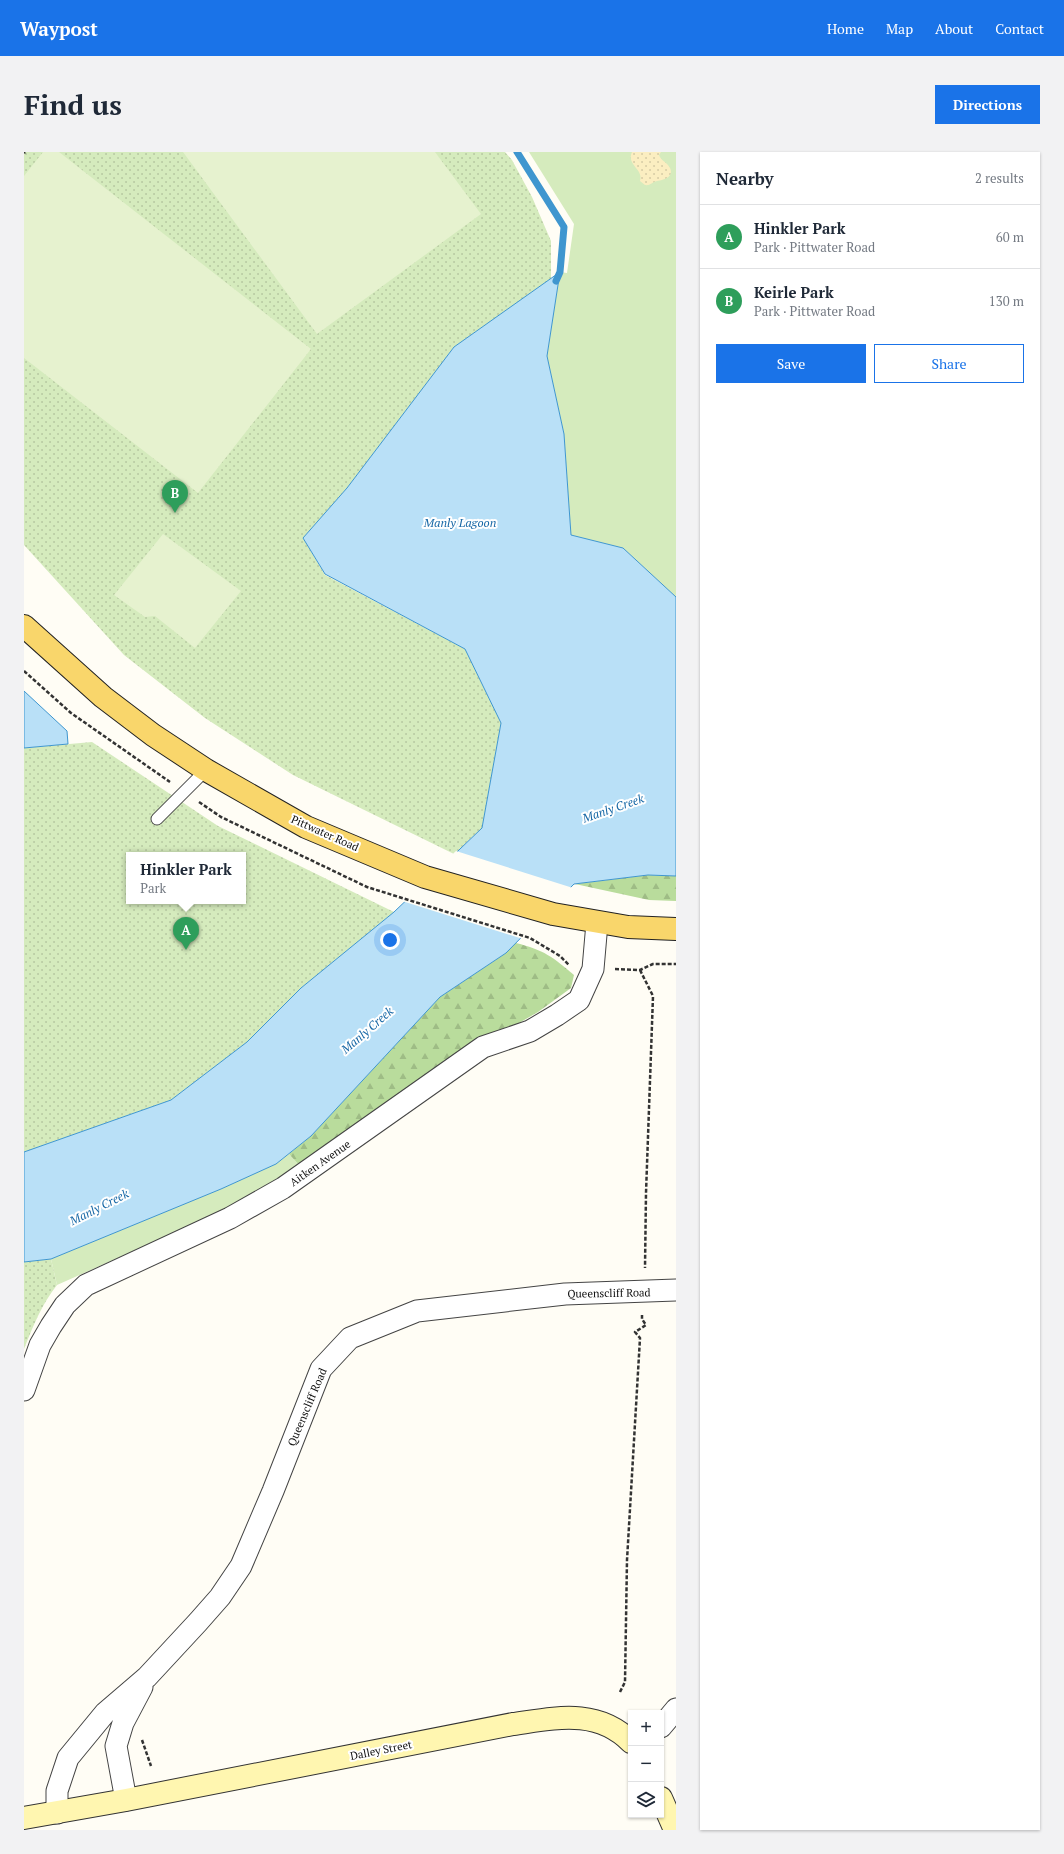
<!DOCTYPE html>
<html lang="en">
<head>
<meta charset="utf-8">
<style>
  :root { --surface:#fff; --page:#f2f2f3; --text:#1f2937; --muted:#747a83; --line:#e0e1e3; --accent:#1a73e8 }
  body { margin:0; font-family:"PT Serif",serif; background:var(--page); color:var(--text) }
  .controls { position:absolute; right:12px; bottom:12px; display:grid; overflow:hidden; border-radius:0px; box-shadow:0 1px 3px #0004 }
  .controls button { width:36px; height:36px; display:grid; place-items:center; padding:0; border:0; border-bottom:1px solid var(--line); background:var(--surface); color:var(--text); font:20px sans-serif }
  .you { position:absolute; left:366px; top:788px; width:14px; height:14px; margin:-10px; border:3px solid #fff; border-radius:50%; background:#1a73e8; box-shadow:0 0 0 6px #1a73e833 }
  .badge { display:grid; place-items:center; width:26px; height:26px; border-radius:50%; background:var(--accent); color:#fff; font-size:13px; font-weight:700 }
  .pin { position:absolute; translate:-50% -33px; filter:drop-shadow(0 1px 2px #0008) }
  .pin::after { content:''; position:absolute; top:21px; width:14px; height:12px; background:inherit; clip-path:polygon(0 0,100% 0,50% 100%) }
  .popup { position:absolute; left:102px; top:700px; width:120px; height:52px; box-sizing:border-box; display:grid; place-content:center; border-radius:0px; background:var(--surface); filter:drop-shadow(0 1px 3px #0005); font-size:13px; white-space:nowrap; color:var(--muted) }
  .popup b { font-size:15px; color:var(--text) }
  .popup::after { content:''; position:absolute; left:50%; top:100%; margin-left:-8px; border:8px solid transparent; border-top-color:var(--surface) }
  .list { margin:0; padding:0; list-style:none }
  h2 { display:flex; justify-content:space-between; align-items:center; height:52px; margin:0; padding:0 16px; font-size:17px }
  h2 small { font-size:13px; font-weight:400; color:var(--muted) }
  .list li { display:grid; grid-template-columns:26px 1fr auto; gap:12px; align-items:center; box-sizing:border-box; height:64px; padding:0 16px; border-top:1px solid var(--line) }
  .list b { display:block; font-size:15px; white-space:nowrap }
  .list p { margin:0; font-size:13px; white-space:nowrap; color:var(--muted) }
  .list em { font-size:13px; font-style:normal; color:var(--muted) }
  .actions { display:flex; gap:8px; padding:12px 16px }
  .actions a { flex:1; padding:9px 0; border:1px solid var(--accent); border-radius:0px; text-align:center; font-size:14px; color:var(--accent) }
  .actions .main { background:var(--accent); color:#fff }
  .icon { flex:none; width:22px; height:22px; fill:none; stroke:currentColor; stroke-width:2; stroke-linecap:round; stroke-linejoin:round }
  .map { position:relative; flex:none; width:652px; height:1678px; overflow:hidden; border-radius:0px }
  header { display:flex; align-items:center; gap:24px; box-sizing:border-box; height:56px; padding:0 20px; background:var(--accent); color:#fff }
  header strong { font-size:19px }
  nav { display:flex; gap:22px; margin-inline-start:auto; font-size:14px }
  .intro { display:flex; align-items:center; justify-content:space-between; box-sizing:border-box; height:96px; padding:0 24px }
  h1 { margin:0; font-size:28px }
  .button { padding:10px 18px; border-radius:0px; background:var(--accent); color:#fff; font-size:14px; font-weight:700 }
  main { display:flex; gap:24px; padding:0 24px }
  aside { flex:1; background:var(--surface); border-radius:0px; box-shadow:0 1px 3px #0004 }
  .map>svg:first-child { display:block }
</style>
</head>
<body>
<header>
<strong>Waypost</strong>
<nav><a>Home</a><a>Map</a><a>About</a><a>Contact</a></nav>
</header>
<div class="intro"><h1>Find us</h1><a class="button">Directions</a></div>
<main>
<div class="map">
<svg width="652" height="1678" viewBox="0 0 652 1678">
  <defs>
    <pattern id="forest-firs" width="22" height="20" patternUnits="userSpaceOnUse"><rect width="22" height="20" fill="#b9dc9c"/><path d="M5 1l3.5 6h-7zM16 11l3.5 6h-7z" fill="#9ebc85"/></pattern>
    <pattern id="sand-dots" width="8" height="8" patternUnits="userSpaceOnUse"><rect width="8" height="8" fill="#fbeec1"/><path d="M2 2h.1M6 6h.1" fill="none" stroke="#d6cba5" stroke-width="1.8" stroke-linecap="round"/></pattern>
    <pattern id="park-dots" width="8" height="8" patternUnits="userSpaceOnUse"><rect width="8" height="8" fill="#d5ebbd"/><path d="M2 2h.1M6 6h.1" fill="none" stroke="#b6c8a1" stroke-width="1.8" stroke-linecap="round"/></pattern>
  </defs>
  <rect width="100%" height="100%" fill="#fffdf5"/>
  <path fill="#d5ebbd" d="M505,0H652V445L599,396L547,383L540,282L523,204L536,120L543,121L550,72Z
    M265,1002L276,1014L233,1044L33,1133L27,1107L197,1037L252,1012Z"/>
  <path fill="url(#forest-firs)" d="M624,723L652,724V749L625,748L551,732Z
    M492,791C520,798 529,805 550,823L547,836L514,860L488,875L460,884L419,910L276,1014L265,1002L287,984L416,845L482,801Z"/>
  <path fill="url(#sand-dots)" d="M608,0H637L635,3C637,9 643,10 646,16C650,25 640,28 633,29C628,30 626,34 621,33L616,29C620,17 602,13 608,0Z"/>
  <path fill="url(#park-dots)" fill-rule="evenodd" d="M0,0H481L488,8L508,45L527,89V127L430,195L323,336L279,386L301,423L441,497L477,571L458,676L430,702L269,623L181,566L100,503L0,393Z
    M68,590L194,674L370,760L277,836L223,890L147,948L0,1000V596ZM105,703H219V749H105Z
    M27,1107L33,1133C18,1152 9,1174 0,1197V1110Z"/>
  <path fill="#e6f2cf" d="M19,0H35L287,197L174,341L0,206V24Z
    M159,0H411L457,62L293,182Z
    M139,382L217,439L171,496L131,464L121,465L90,443Z"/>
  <path fill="#b9e0f7" stroke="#3f96cf" d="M536,120L523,204L540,282L547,383L599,396L652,445V724L624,723L550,732L482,801L416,845L287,984L252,1012L197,1037L27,1107L0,1110V1000L147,948L223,890L277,836L370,760L458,676L477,571L441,497L301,422L279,386L323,336L430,195Z
    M0,539L43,579L44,592L0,596Z"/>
  <path fill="#fffdf5" d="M432,699L549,736L499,787L378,749Z"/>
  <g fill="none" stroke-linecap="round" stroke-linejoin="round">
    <path stroke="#3f96cf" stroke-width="7" d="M493,0L540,75L536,120L532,129"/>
    <defs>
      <path id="service" d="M133,667L182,618"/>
      <path id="minor" d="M0,1238L16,1193L27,1174L41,1153L62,1133L206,1066L259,1036L459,895L506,879L533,863L555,848L569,817L573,771
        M637,1575L652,1557
        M102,1648L92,1594L99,1571L118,1535
        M33,1661V1639L44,1606L81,1561L123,1525L174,1470L196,1445L217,1414L249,1339L297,1217L326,1186L393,1159L541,1142L652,1138"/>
      <path id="secondary" d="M637,1646L651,1678
        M0,1666L102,1648L489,1572C532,1566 573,1556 607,1590"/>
      <path id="primary" d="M0,474L79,545L129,583L182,618L282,675L401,725L529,762L604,775L652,777"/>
    </defs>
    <use href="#service" stroke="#444" stroke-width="13"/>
    <use href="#minor" stroke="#444" stroke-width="23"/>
    <use href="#secondary" stroke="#333" stroke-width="24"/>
    <use href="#primary" stroke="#222" stroke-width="24"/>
    <path stroke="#333" stroke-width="2.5" stroke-dasharray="4 2" stroke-linecap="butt" d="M0,1L1,0
      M0,519L47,561L146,630
      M175,650L197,665L343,735L506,786L536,804L545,813
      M591,817L616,818L629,812H652
      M616,818L629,844L622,1041L621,1116
      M596,1540L601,1530L603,1408L616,1186L611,1180L622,1173L618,1167V1163
      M118,1588L127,1614"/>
    <use href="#service" stroke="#fff" stroke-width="11"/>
    <use href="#minor" stroke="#fff" stroke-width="21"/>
    <use href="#secondary" stroke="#fff6b0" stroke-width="22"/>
    <use href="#primary" stroke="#f9d66b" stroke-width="22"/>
  </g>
  <g text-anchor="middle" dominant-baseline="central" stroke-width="4" stroke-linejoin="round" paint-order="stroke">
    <g font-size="11" fill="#111" stroke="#fff">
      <text transform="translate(301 681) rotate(24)">Pittwater Road</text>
      <text transform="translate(296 1011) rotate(-35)">Aitken Avenue</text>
      <text transform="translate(585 1141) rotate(-1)">Queenscliff Road</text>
      <text transform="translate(283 1255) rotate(-67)">Queenscliff Road</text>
      <text transform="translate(357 1598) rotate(-11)">Dalley Street</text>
    </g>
    <g font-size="12" font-style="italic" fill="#1768a6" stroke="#fff">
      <text x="436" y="370">Manly Lagoon</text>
      <text transform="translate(589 656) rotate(-19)">Manly Creek</text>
      <text transform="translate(343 878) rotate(-41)">Manly Creek</text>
      <text transform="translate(75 1055) rotate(-27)">Manly Creek</text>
    </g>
  </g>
</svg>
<div class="controls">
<button>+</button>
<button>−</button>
<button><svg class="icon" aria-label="layers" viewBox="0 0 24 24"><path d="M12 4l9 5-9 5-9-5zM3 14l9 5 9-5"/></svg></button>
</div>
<div class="you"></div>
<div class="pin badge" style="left:162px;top:798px;background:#2e9e5b">A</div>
<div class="popup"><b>Hinkler Park</b>Park</div>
<div class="pin badge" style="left:151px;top:361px;background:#2e9e5b">B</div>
</div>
<aside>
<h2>Nearby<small>2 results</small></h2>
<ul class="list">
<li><span class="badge" style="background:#2e9e5b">A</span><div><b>Hinkler Park</b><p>Park · Pittwater Road</p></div><em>60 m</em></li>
<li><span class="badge" style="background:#2e9e5b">B</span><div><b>Keirle Park</b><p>Park · Pittwater Road</p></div><em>130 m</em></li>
</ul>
<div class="actions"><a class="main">Save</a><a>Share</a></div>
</aside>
</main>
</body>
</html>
